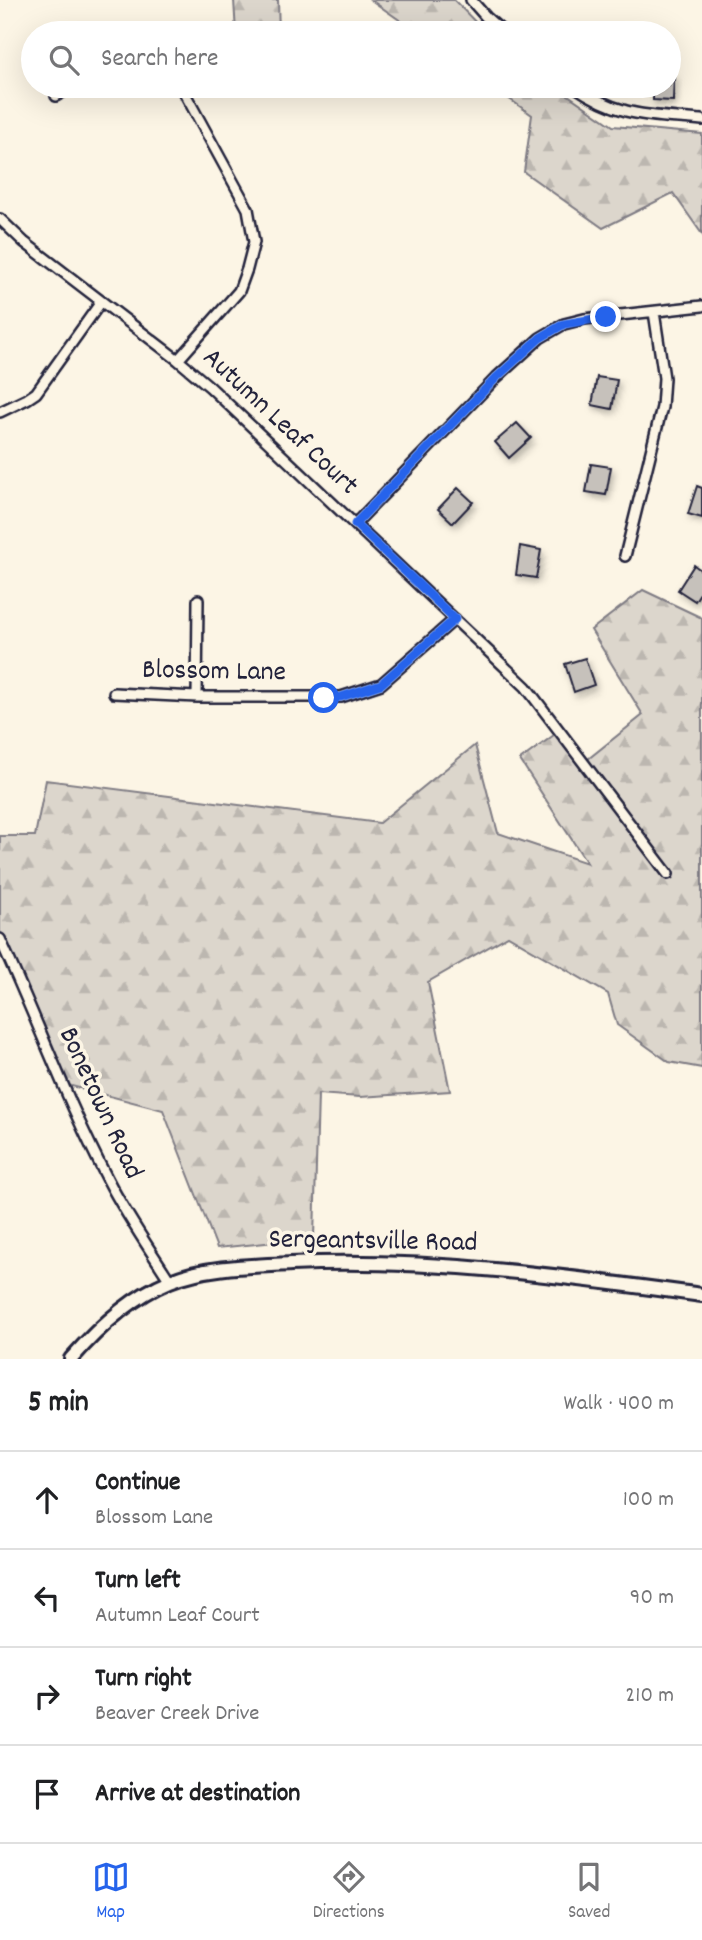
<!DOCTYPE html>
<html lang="en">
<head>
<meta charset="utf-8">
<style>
  :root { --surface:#fff; --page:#f6f6f6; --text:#202124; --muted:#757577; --line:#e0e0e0; --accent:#2563eb }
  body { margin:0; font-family:Dekko,sans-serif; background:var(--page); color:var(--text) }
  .stop { position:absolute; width:21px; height:21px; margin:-16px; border:5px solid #2563eb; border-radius:50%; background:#fff }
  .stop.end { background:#2563eb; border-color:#fff; box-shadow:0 2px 7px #0008 }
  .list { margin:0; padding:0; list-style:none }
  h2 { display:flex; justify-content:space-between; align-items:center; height:91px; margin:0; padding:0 28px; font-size:30px }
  h2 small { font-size:23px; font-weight:400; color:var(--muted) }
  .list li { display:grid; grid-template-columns:46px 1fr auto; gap:21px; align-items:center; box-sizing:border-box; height:98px; padding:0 28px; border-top:2px solid var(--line) }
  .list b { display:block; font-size:26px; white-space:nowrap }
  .list p { margin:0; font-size:23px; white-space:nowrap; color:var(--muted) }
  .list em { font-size:23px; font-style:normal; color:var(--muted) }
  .icon { flex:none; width:38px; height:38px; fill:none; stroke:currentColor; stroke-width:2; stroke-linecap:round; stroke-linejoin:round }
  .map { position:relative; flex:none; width:702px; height:1359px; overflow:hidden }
  .search { position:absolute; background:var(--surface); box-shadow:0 7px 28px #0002; left:21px; right:21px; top:21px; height:77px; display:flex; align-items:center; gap:18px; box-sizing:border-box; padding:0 24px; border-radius:38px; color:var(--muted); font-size:26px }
  .sheet { height:483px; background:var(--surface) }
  nav { display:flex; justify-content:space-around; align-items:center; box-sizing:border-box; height:98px; border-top:2px solid var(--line); background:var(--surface); font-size:19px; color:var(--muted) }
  nav a { display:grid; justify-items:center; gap:4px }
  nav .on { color:var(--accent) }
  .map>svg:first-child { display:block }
</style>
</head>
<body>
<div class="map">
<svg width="702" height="1359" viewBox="0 0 702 1359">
  <defs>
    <pattern id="forest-firs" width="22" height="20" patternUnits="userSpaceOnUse" patternTransform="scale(1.75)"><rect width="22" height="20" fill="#dcd6cc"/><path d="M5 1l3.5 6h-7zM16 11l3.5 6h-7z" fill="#bcb7b0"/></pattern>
    <filter id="shadow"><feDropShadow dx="2.5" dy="4" stdDeviation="3.5" flood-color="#0004"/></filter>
  </defs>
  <rect width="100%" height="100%" fill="#fcf5e5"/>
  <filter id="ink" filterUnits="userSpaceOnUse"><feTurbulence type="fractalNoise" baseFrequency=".0143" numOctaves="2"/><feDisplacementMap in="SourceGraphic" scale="14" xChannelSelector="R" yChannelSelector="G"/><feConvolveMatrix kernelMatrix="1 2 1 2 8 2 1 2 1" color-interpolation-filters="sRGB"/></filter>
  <g filter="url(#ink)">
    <path fill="url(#forest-firs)" stroke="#7f7c84" stroke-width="2" d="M234,0H278L279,33H236Z
      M371,0H454L486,33H418Z
      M491,86H555L613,126L702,134V234L673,193L603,228L524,172L532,115Z
      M643,590L702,618V1068L669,1062L617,1025L608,994L508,936L428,982L450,1091L360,1097L318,1094L314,1238L217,1248L163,1110L60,1083L0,949V836H35L46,780L379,823L475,745L498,833L587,863L520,760L558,732L583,763L643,715L591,630Z"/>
    <path fill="#c6c1bb" stroke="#22223b" stroke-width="2" filter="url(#shadow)" d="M669,75L674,76L673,101L653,100V86H669Z
      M597,377L617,380L612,409L592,405Z
      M517,423L531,438L509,458L495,442Z
      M591,464L611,467L606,495L586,492Z
      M697,486L702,488V518L688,514Z
      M458,488L473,502L453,523L438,509Z
      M520,546L541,550L536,578L516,575Z
      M694,565L702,571V590L695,601L678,590Z
      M585,658L594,685L574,692L565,664Z"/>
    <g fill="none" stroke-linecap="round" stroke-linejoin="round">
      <defs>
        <path id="street" d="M471,0L486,17L504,33
          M176,86L183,90L248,209L254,242L247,269L239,291L178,360
          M574,86C621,118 648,115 702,120
          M56,96L73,86
          M0,219L24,242L178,360L210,387L526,687L668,874
          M0,412L27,399L36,393L101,302
          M355,524L497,377L540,338L564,324L584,319L702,306
          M625,556L662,407L664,378L654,312
          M114,693L197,697H341L381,684L455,619
          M197,697L198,600
          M0,939C37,1019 67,1102 108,1180C126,1215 149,1248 170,1281"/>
        <path id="secondary" d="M71,1359C98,1328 131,1297 170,1281C207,1266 251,1266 291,1264C429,1258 565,1276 702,1295"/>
      </defs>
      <use href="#street" stroke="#22223b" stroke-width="14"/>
      <use href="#secondary" stroke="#22223b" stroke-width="18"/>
      <use href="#street" stroke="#fcf5e5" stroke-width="9"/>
      <use href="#secondary" stroke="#fcf5e5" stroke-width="12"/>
    </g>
  </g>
  <g fill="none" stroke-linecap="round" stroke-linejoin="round" filter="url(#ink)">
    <path stroke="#2563eb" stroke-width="9" d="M324,698L341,697L381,684L455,619L355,524L497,377L540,338L564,324L606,317"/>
  </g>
  <g text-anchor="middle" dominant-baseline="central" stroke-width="7" stroke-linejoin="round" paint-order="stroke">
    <g font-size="28" fill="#22223b" stroke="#fcf5e5">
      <text transform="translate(279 423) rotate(43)">Autumn Leaf Court</text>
      <text transform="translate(214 673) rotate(1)">Blossom Lane</text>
      <text transform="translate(99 1104) rotate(65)">Bonetown Road</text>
      <text transform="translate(373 1243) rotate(1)">Sergeantsville Road</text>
    </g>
  </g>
</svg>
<div class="stop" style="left:324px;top:698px"></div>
<div class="stop end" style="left:606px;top:317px"></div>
<div class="search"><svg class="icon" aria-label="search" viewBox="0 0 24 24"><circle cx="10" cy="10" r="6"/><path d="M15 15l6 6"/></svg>Search here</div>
</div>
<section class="sheet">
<h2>5 min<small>Walk · 400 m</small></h2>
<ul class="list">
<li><svg class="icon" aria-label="ahead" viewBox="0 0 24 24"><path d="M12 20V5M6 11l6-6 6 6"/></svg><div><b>Continue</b><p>Blossom Lane</p></div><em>100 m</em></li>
<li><svg class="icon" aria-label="left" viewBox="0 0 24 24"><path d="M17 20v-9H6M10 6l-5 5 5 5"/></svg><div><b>Turn left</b><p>Autumn Leaf Court</p></div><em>90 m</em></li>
<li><svg class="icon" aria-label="right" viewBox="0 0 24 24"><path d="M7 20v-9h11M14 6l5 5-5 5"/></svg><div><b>Turn right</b><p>Beaver Creek Drive</p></div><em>210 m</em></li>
<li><svg class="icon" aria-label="arrive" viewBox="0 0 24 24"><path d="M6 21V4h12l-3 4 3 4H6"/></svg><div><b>Arrive at destination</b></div></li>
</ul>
</section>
<nav>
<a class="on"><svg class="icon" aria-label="map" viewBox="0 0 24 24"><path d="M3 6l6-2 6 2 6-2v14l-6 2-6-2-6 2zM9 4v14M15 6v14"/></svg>Map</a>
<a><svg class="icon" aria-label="directions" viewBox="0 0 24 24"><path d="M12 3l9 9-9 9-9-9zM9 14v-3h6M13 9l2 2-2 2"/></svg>Directions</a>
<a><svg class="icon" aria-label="saved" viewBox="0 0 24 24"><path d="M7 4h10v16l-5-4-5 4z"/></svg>Saved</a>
</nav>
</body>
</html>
